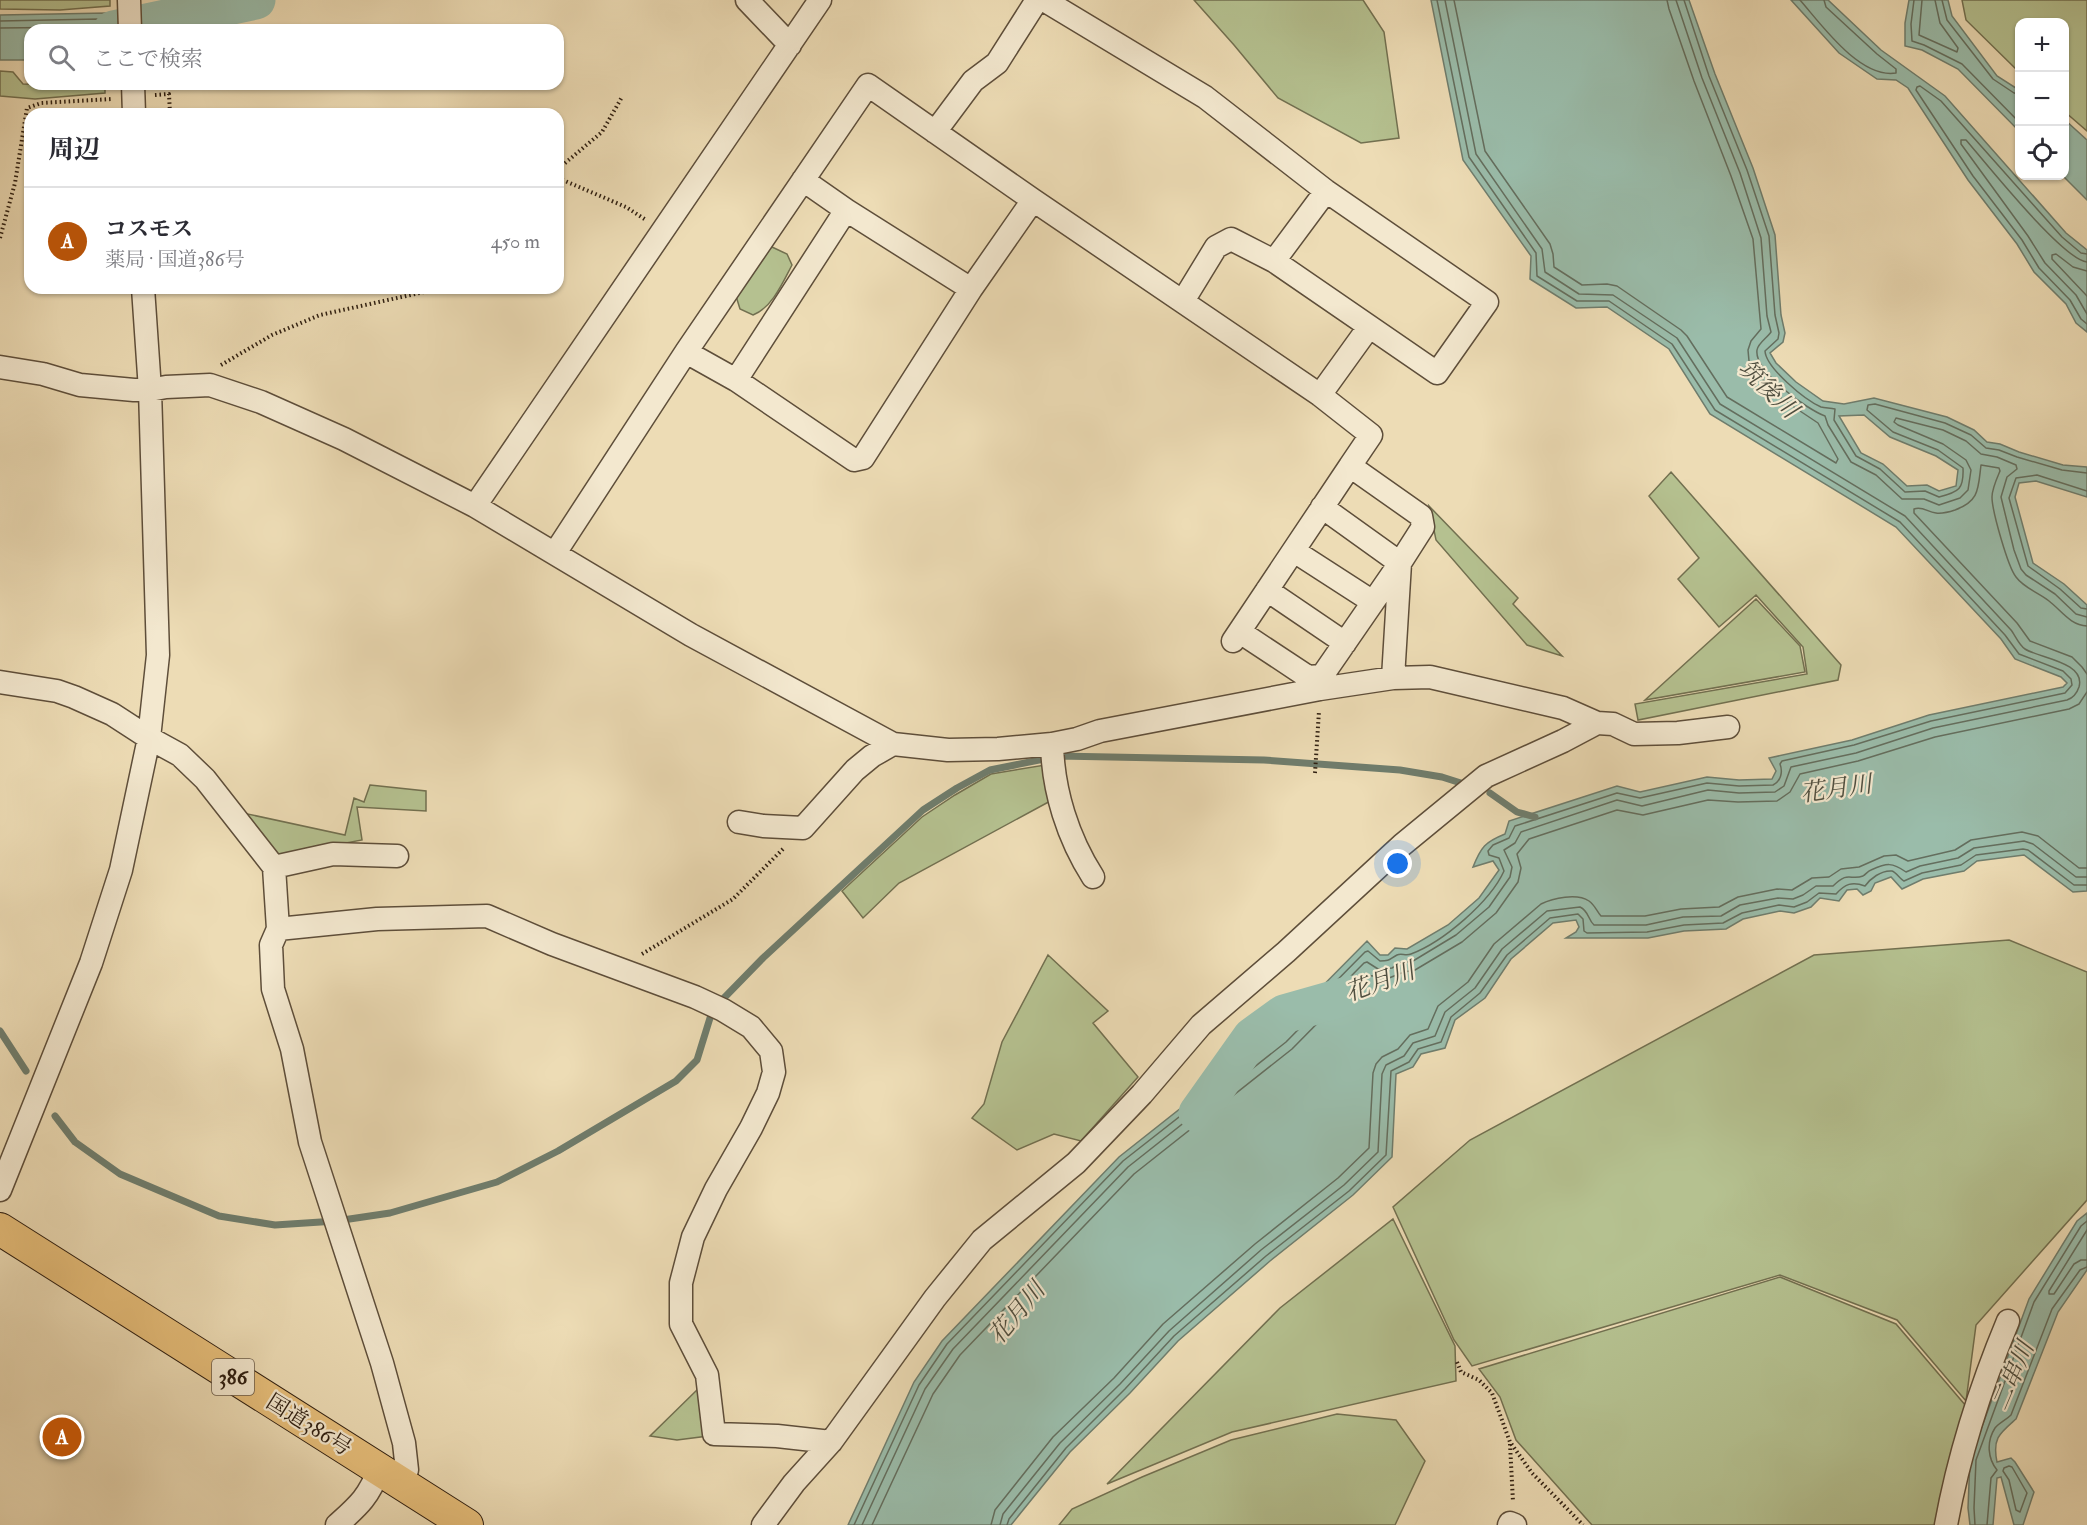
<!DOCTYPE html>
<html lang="ja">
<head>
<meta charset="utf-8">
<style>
  :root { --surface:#fff; --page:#f2f2f3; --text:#2b2b33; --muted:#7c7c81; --line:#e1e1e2; --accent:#b45309 }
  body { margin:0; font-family:"IM FELL Double Pica","Noto Serif JP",serif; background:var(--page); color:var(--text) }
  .controls { position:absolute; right:18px; top:18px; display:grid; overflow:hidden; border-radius:12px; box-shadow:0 2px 4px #0004 }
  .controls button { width:54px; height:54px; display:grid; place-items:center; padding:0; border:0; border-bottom:2px solid var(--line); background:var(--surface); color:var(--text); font:30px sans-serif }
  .you { position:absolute; left:1398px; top:864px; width:21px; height:21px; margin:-15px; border:4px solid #fff; border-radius:50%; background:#1a73e8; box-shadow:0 0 0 9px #1a73e833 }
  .badge { display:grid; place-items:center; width:39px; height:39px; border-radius:50%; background:var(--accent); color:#fff; font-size:20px; font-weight:700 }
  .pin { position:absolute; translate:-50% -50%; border:3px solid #fff; box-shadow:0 2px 6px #0006 }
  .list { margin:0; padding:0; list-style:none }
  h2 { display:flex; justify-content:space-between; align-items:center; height:78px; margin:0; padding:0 24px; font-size:26px }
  h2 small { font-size:20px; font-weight:400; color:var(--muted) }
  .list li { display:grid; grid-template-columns:39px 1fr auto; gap:18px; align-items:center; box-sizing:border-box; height:108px; padding:0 24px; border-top:2px solid var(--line) }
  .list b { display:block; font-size:22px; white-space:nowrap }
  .list p { margin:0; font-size:20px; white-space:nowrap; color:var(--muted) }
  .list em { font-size:20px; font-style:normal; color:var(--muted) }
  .icon { flex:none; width:33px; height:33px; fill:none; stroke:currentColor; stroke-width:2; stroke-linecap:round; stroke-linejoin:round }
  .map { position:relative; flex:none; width:2087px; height:1525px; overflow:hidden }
  .search { position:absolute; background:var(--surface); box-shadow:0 2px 4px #0004; left:24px; top:24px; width:540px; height:66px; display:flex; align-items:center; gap:15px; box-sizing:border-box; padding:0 21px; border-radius:18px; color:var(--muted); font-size:22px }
  .panel { position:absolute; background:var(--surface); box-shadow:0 2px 4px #0004; left:24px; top:108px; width:540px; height:186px; border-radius:18px }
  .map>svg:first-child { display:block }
</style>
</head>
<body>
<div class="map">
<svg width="2087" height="1525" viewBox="0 0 2087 1525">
  <rect width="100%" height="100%" fill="#eddcb5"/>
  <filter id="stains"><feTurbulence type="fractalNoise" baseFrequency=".00333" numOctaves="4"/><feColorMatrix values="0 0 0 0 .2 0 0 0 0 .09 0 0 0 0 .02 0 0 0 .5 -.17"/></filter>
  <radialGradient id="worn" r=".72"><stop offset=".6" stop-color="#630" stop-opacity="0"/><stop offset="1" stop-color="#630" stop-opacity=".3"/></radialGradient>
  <path fill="#b5c190" stroke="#727050" stroke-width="1.5" d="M0,0H110V6L60,10L0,9Z
    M1194,0H1363L1384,32L1399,138L1361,143L1278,98L1234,45Z
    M1962,0H2087V131L2065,112L2064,22H2020L2019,72L1966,20Z
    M0,71L13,72L23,84L105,85V93L35,99L0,96Z
    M772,247L787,254L792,265C783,282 772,308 753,315L740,309L736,296L765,252Z
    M1671,472L1841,665L1838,680L1638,720L1635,704L1807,674L1803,647L1756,595L1719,627L1678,579L1699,558L1649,496Z
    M1429,506L1518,598L1513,604L1562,656L1527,645L1436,540Z
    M1756,599L1800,646L1805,672L1645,700Z
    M1045,765L1054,799L899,883L863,918L842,891L922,817L955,795L991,774Z
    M370,785L426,791V811L357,807L362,840L272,857L243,813L345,835L354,798L364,802Z
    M2009,940L2087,972V1200L1976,1325L1966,1401L1897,1320L1780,1275L1472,1366L1454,1340L1393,1207L1470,1140L1814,955Z
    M1048,955L1108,1011L1093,1023L1138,1077L1081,1141L1054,1134L1017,1150L972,1118L984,1104L1002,1042Z
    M1393,1219L1455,1346L1456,1381L1232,1432L1107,1484L1280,1308Z
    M1780,1277L1896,1324L1966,1406L1937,1525H1592L1516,1440L1500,1397L1479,1369Z
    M701,1386L708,1436L677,1440L650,1436Z
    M1337,1414L1396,1420L1425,1461L1395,1525H1059L1072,1509L1142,1477L1231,1440Z"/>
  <path fill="#9abcaa" stroke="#6f7d6d" stroke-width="1.5" fill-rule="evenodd" d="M1431,0H1689L1715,74L1753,168L1775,235L1781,315L1785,333L1783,342L1770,353L1776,363L1796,382L1823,401L1844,404L1874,398L1947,417L1974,430L1987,442L2000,444L2019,452L2063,465L2087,467V497L2036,481L2019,483L2015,497L2033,563L2064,584L2087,605V891L2073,892L2024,855L1977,861L1964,871L1923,879L1902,889L1891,877L1875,883L1871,891L1863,895L1857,889L1847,890L1839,901L1820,898L1811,907L1794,913L1780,911L1743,919L1726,929L1684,931L1648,938H1566L1576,932L1579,927L1576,920L1553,923L1511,959L1485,998L1455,1020L1445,1048L1421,1054L1413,1067L1396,1074L1392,1157L1353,1195L1270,1261L1178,1341L1130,1393L1070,1452L1011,1525H848L914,1382L942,1341L1119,1157L1277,1032L1367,941L1380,955H1388L1395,948L1407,949L1448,925L1479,898L1499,870L1493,861L1473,867C1481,847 1485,842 1505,834L1509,821L1617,786L1640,792L1707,777L1739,780L1772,779L1776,771L1769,758L1852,740L1929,715L2063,687L2067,683L2061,677L2015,659L2001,639L1896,527L1710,414L1669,349L1607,307L1576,308L1530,279L1531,256L1463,160ZM1864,415L1890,437L1936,456L1958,470L1956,486L1939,491L1927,485L1907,486L1883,464L1861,453L1839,416Z
    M1791,0H1828L1881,50L1945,96L2066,233L2087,250V332L2076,323L2066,304L2034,272L2017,244L1968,180L1908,88L1896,80L1877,79L1839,53Z
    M1909,0H1948L1952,16L1997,76L2019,90V131L1958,69L1922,50L1905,46V23Z
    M107,13L109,30H30V60H0V15Z
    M2065,120L2087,140V200L2063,176Z
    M2087,1213V1270L2058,1312L2016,1419C2000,1433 1992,1438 1997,1462L2011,1458L2015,1462L2034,1492L2023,1525H2014L2001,1477L1997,1478L1993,1525H1970L1968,1508L1970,1459L2029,1299L2077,1221Z"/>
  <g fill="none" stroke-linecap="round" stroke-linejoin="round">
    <path stroke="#646e5e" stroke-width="1.5" d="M1454,0L1485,151L1550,244L1553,254L1554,267L1582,285L1607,284L1617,286L1681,330L1687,336L1727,397L1836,463L1838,459L1818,423L1782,399L1756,373L1749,361L1748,350L1751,341L1761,329L1753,239L1731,176L1694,81L1669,9L1667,0
      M1676,0L1702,78L1740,173L1761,238L1767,316L1771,332C1767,338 1758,343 1757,350C1754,372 1808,410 1825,416L1828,425L1851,462L1876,475L1902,499H1924L1939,505L1960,498L1968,490L1971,470L1966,460L1943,444L1898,425L1894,422L1896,418L1943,430L1966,441L1981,454L1997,457L2016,465L2017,469L2007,477L2001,497L2014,550L2021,569L2026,575L2055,594L2076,614L2087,617
      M1684,0L1709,76L1747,170L1769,236L1775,315L1779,333L1778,339L1765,351C1766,368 1805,400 1821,407C1825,408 1830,408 1835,409L1834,420L1856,456L1880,469L1905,492L1925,491L1939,497C1959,492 1964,489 1963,468L1938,450L1893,432L1867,410L1868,405L1875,404L1945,423L1971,435L1986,448L1999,450L2017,457L2062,470L2087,473
      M1800,0C1821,24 1860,79 1896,73V69L1877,54L1826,7L1824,0
      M1914,0L1911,24L1912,41L1924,45L1962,64L2020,123
      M1922,0L1919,35L1957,52L1958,48L1940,23L1935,0
      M1942,0L1947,20L1993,79L2014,93L2020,94
      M0,21L99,19L102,21L103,30
      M0,28L92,27L95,30
      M2087,254L2081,253L2062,237L1941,101L1920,86L1917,87L1916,90L1973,176L2022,240L2039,268L2070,300L2081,319L2087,324
      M2087,262C2063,260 1985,162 1966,140H1961V144L2028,236L2045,263L2076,295L2087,314
      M2087,271L2073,267L2056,254L2052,255V259L2087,296
      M2087,491L2037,475L2016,478L2009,498L2028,566L2060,589L2081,608L2087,609
      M2087,626C2070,625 2062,611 2049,601C2039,593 2024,588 2016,577C2008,567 1992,511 1992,497C1992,489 1997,478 2000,471L1999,468L1981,465C1978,488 1980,501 1955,510C1949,512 1943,514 1936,513C1927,512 1923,506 1914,509V513L2017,623L2030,641L2072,657L2082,667L2087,674
      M2087,1230L2049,1291V1294H2054L2074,1264L2081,1260H2087
      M2009,1466L2012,1467L2027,1493L2020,1512L2016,1510L2009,1480L2003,1471L2004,1468Z
      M854,1525L919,1385L947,1344L1123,1161L1281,1037L1365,952L1368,951L1380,961C1391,961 1389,959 1397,955C1401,953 1406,956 1411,954C1443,942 1490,902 1504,871L1499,858L1489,855L1488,851L1493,845L1509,838L1515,826L1617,793L1640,798L1707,783L1739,786L1773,785C1781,781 1783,772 1780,764L1782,761L1854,745L1931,721L2065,693L2072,685L2071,679L2063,671L2019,654L2005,635L1900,522L1715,410L1672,344L1609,301H1577L1537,276L1536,253L1469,157L1437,0
      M862,1525L925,1389L953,1349L1128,1167L1286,1042L1364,963L1367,962L1378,969L1392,968L1400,963L1413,961L1456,935L1489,907L1510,877L1512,867L1504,850L1515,843L1521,832L1617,800L1642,806L1708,790L1739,793L1775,792L1784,786L1791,767L1856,753L1933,728L2067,700C2073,698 2077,693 2079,687C2086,662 2039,658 2025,649C2019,645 2015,635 2011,630L1905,516L1720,404L1677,338L1613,295L1579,294L1545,272L1542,249L1476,154L1445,0
      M872,1525L933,1394L960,1355L1134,1174L1292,1049L1365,975L1389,978L1404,972L1415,970L1462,942L1496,913L1518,882L1521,868L1517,854L1529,839L1617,810L1643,815L1708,800L1738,802L1777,801L1790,792L1800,774L1858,761L1935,737L2069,709L2079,704L2087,692
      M991,1525L995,1510L1053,1437L1114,1378L1163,1324L1255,1244L1338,1178L1369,1148L1373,1073L1376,1064L1382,1057L1398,1049L1410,1035L1428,1029L1438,1006L1468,982L1494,944L1541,904C1553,898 1577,893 1589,901C1595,905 1597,912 1601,916H1645L1681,909L1719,907L1738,897L1777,889L1792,890L1812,878L1829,877L1841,869L1859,867L1884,856L1896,855L1908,861L1955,850L1971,840L2022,832L2038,836L2079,868H2087
      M1000,1525L1003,1514L1060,1443L1120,1384L1169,1331L1261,1250L1344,1185L1378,1152L1382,1074L1386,1065L1404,1056L1413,1043L1435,1036L1445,1012L1475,988L1502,949L1547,911L1580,907C1589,911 1588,920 1594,925H1646L1683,917L1721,916L1740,905L1778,898L1793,899L1803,895L1816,886H1833C1849,870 1850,881 1863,876C1866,874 1868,871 1871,870C1887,863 1892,862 1906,872L1920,866L1958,858L1974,848L2024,841L2033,844L2076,877H2087
      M1007,1525L1009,1519L1066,1448L1125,1389L1174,1336L1266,1256L1349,1191L1386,1155L1391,1071L1409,1062L1418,1049L1441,1042L1451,1017L1480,993L1507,955L1550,918L1578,914L1583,919L1584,931L1587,933L1647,932L1684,925L1723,923L1742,913L1779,905L1794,907L1807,902L1819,893L1836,894C1845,884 1852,881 1865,886C1870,879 1881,870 1892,871C1896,872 1900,879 1904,881L1922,873L1961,865L1976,855L2023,849L2028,850L2074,885H2087
      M1975,1525L1974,1508L1976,1460L2034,1302L2081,1226L2087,1221
      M1987,1525L1991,1478L1997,1470C1988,1459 1986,1442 1995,1428C1999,1423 2006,1420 2011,1415L2052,1309L2080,1270L2087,1267"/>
    <path stroke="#6f7d6d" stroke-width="7" d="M1490,793L1517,812L1535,817
      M0,1031L26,1071
      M55,1116L75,1142L120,1174L219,1216L275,1225L336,1221L390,1213L497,1182L558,1151L676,1081L697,1060L710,1018L723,999L763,958L923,810L957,788L990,770L1059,756L1264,760L1400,770L1442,777L1464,784"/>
    <path stroke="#9abcaa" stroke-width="39" d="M113,30L256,0
      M1198,1113L1252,1037L1284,1014L1351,995"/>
    <defs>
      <path id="minor" d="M129,0L130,30
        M747,0L790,45
        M1044,0L1205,97L1326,191L1487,302L1437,373L1274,261L1231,239L1216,247L1183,301
        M935,132L973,81L997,63L1037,0
        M803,180L846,210
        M1274,261L1326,191
        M686,352L868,85L1033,200L1320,395L1371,435L1350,466L1421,516L1423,527L1400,563L1393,678
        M0,367L43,374L80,385L134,390H150L166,387L210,385L261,402L344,439L475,506L691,635L893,744L948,750L998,749L1052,744L1077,739L1100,731L1320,689L1393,678L1430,677L1563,708L1597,723L1613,724L1634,734L1678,733L1728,727
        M736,380L846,210L971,289
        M1320,395L1369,327
        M475,506L820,0
        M1294,551L1373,602
        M555,553L686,352L736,380L854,460L863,458L971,289L1033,200
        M1267,590L1345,643
        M1240,632L1308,677L1322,676L1400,563L1322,507
        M1233,641L1350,466
        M0,682L57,691L74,697L112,714L149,738L180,755L205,779L274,867L278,929L271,945L273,989L292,1049L310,1142L382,1363L404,1443L407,1470L399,1483
        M1052,744C1053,791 1068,838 1093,877
        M739,822L763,826L803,828L855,770L872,756L893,744
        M274,867L333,854L397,856
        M278,929L377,919L487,916L552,944L695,997L723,1010L751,1027L771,1051L774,1072L768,1093L751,1128L716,1189L693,1237L681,1283V1324L707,1375L714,1434L777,1436L831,1442
        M0,1190L91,963L121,870L149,738L158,655L150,390L143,288
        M337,1525C358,1506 369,1497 379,1469
        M763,1525L794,1483L831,1442L935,1298L982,1240L1076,1163L1142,1094L1201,1025L1286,952L1402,845L1486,776L1563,741L1597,723
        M1509,1525L1510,1523L1515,1525
        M1946,1525C1959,1454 1980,1388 2008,1321"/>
      <path id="highway" d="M0,1229L467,1525"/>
    </defs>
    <use href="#minor" stroke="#5e4e3a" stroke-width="25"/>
    <use href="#highway" stroke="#2f1f11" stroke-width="34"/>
    <path stroke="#2f1f11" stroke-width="4" stroke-dasharray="1.5 3" stroke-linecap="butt" d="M155,95L169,94L170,114
      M558,169L602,132L622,97
      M558,178L626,207L646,220
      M0,238L15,183L27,108L41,103L112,99
      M221,365L272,335L320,315L424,292L429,288
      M1315,773L1319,711
      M642,954L733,899L784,848
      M1457,1362L1461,1372L1479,1380L1492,1393L1510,1442L1532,1473L1583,1525
      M1510,1444L1513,1502"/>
    <use href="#minor" stroke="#f3e8cf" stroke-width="22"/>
    <use href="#highway" stroke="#e6be7a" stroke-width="32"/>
    <defs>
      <path id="minor-bridge" d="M133,84L134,114"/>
    </defs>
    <use href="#minor-bridge" stroke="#5e4e3a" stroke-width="25" stroke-linecap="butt"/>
    <use href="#minor-bridge" stroke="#f3e8cf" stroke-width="22"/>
  </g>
  <g text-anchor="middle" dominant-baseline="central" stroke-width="4.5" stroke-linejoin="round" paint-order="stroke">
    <rect fill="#f3e8cf" stroke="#6a5b4a" stroke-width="1.5" x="212" y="1359" width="42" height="36" rx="4.5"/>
    <g font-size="21" font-weight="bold" fill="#2f1f11">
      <text x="233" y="1377">386</text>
    </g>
    <g font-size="22" fill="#2f1f11" stroke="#f3e8cf">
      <text transform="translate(309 1425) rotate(32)">国道386号</text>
    </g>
    <g font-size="24" font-style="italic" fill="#4f4e3f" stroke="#f3e8cf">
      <text transform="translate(1768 389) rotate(44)">筑後川</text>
      <text transform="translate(1836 789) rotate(-8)">花月川</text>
      <text transform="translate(1380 982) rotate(-20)">花月川</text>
      <text transform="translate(1017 1313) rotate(-50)">花月川</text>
      <text transform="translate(2013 1376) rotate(-67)">二串川</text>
    </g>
  </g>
  <rect width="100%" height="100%" filter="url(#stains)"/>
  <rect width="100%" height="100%" fill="url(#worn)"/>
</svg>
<div class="controls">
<button>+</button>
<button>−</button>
<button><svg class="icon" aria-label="locate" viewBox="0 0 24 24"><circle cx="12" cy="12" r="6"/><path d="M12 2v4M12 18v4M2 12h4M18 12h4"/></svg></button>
</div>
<div class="you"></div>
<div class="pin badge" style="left:62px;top:1437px">A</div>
<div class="search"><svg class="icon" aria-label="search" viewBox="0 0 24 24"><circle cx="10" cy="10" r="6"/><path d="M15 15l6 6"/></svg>ここで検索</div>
<section class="panel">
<h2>周辺<small></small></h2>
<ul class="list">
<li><span class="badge">A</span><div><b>コスモス</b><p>薬局 · 国道386号</p></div><em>450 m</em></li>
</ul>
</section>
</div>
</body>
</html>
